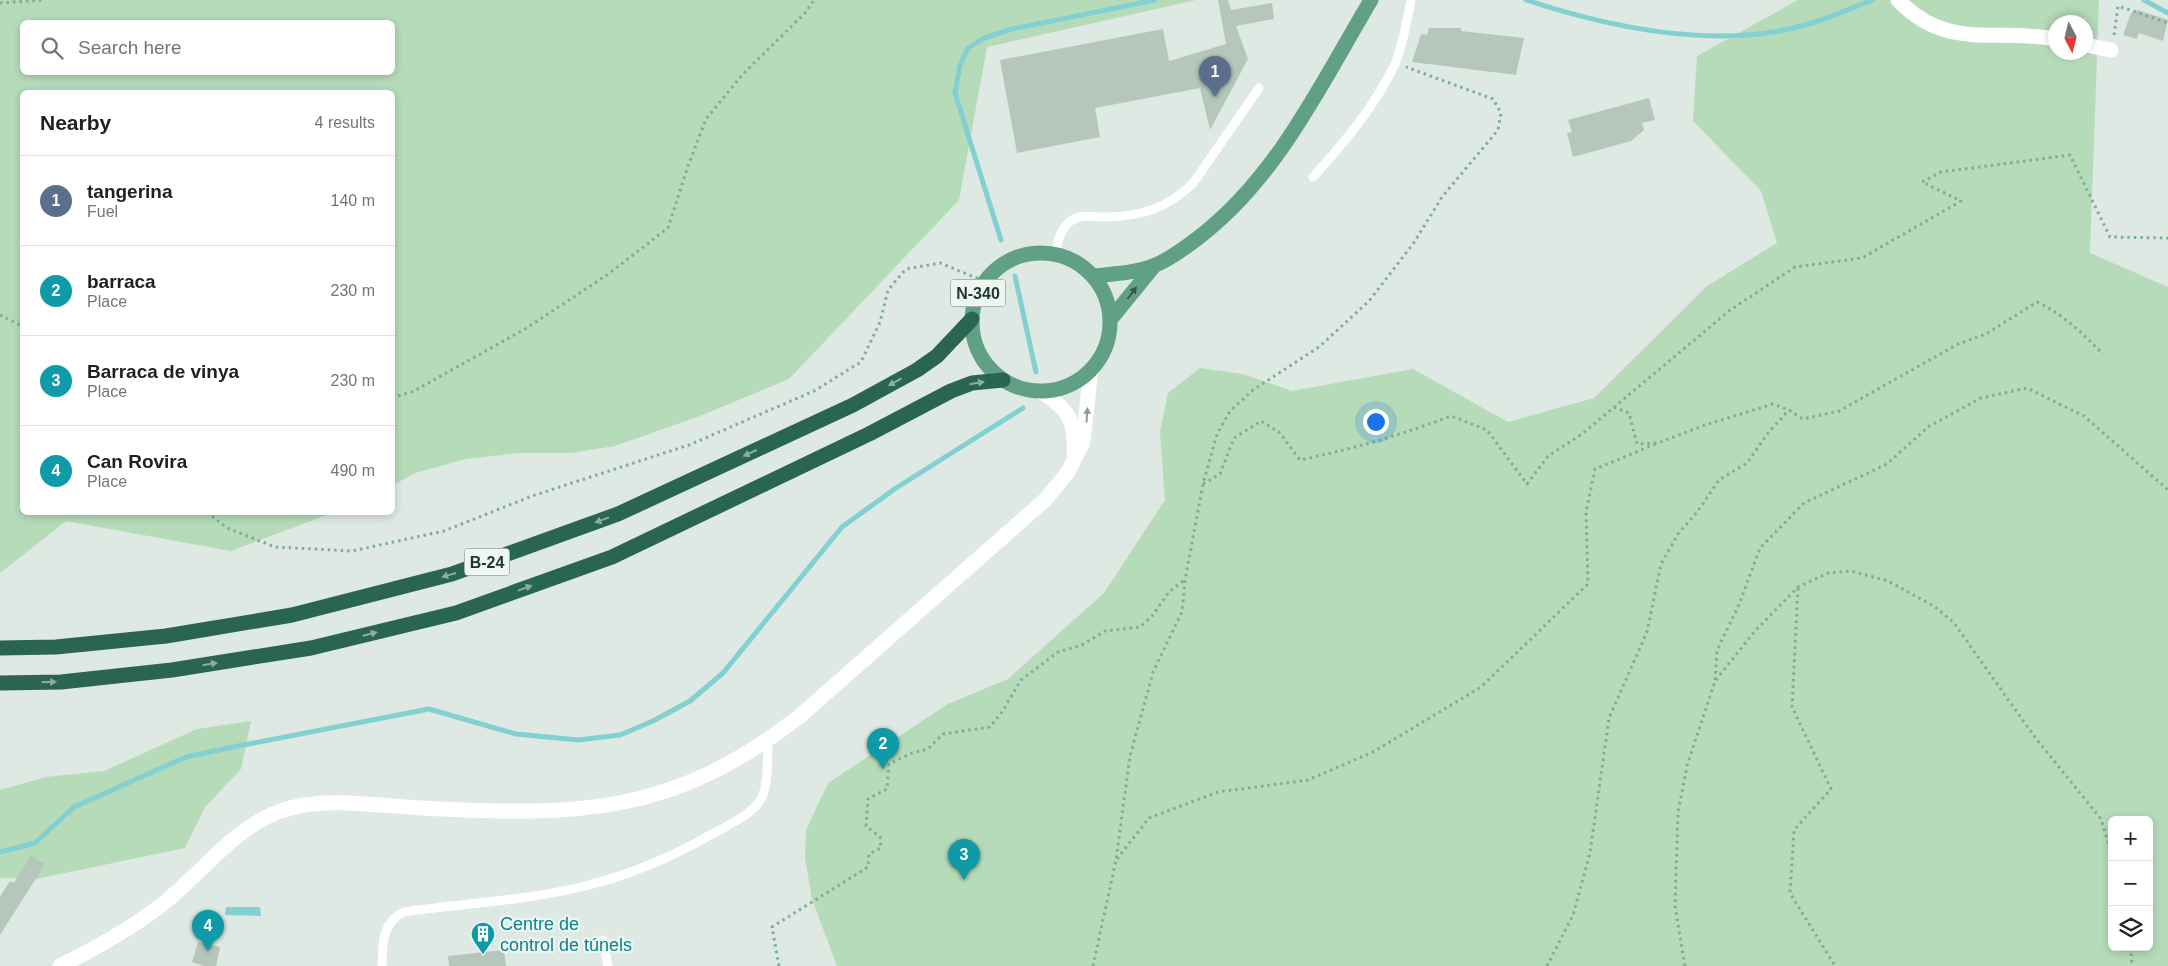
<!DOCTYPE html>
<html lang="en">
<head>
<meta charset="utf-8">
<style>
  :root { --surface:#fff; --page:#f2f2f2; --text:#202124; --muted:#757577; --line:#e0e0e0; --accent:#d93025 }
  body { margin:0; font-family:Arial,sans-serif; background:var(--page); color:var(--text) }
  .controls { position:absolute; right:15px; bottom:15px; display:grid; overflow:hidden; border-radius:8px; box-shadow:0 2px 8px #0003 }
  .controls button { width:45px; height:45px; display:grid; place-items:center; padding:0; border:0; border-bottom:1px solid var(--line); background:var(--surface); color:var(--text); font:25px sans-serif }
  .compass { position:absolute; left:2048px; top:15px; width:45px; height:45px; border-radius:50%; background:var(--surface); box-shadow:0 2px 8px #0003; rotate:173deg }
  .you { position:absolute; left:1375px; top:421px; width:18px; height:18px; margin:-12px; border:4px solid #fff; border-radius:50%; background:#1a73e8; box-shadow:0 0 0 8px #1a73e833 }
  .badge { display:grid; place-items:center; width:32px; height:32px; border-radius:50%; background:var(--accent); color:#fff; font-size:16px; font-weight:700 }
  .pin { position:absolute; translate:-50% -41px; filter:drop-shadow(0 1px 2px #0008) }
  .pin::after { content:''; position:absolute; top:26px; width:18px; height:15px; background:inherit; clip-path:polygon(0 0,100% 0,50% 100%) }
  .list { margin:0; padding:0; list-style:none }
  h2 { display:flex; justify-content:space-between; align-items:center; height:65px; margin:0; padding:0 20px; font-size:21px }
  h2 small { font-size:16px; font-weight:400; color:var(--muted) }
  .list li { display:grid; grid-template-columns:32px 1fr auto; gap:15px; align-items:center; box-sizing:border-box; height:90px; padding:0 20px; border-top:1px solid var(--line) }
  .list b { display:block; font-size:19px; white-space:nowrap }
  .list p { margin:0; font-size:16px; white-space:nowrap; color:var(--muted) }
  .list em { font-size:16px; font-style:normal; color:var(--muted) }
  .icon { flex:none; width:28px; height:28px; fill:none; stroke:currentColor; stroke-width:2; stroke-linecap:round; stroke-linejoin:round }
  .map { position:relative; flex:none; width:2168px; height:966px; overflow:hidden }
  .search { position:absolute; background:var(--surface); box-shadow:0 2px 8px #0003; left:20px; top:20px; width:375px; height:55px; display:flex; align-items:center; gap:12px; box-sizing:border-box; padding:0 18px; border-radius:8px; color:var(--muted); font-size:19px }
  .panel { position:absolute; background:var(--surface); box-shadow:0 2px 8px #0003; left:20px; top:90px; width:375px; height:425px; border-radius:8px }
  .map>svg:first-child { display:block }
</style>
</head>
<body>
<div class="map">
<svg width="2168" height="966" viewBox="0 0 2168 966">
  <rect width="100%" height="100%" fill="#dde9e2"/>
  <path fill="#b5dbb9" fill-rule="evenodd" d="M0,0H1196L987,47L959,200L789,379L700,416L615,446L571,453H518L466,459L415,473L393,485L392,92H22V512L332,513L231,551L66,521L0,573ZM392,22V72H22V22Z
    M1798,0H2099L2090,253L2168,287V966H837L812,899L805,858L806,830L828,783L948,704L1008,679L1104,593L1165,500L1160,432L1168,393L1200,368L1243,374L1292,391L1413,369L1508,422L1594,398L1707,286L1777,243L1761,191L1693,121L1697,56ZM2056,22H2086V52H2056ZM2112,820H2149V947H2112Z
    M251,721L241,769L205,807L185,848L36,879L0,878V790L46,777L104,771L197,729Z"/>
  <path fill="#82d0d1" d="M260,907L261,916L225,915L226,907Z"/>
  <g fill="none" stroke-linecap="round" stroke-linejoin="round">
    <path stroke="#82d0d1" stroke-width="5" d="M1526,0C1611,28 1717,50 1805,25C1828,19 1851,8 1873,0
      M2144,0L2168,13
      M1001,240L955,93L960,65L968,48L984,38L1012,29L1155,0
      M1015,276L1036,372
      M0,852L35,843L74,807L186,757L228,748L429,709L516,734L578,740L620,735L653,721L690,701L723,673L842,527L896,488L1023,408"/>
  </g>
  <path fill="#b5c7bd" d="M1218,0H1228L1231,10L1272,3L1274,19L1236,26L1248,59L1210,130L1200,88L1095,108L1100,137L1017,153L1000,60L1163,29L1169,61L1226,44Z
    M2138,10L2168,20L2163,41L2139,33L2137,39L2123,35L2131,13Z
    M1429,28H1461V31L1524,38L1516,75L1412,62L1421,34L1427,35Z
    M1649,98L1655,120L1642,123L1644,130L1631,141L1573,157L1567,133L1572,132L1568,120Z
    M31,856L45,864L0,935V897L10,881L14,883Z
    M198,942L220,947L216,966H204L192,962Z
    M504,950L506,966H449L448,956Z"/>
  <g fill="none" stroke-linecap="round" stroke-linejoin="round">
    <path stroke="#7cae97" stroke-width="3" stroke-dasharray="2.5 4" stroke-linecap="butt" d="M0,3L43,0
      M2114,35L2118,6L2168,23
      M0,315L22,326
      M392,398L414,391L525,329L607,275L668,228L688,166L706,119L743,74L806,12L814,0
      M1614,407L1629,413L1637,444L1658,443L1705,425L1773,404L1789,410L1803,419L1839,411L1958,344L1986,334L2037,302C2063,314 2082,333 2103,354
      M1203,484L1220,474L1234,438L1261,421L1279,432L1300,460C1353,449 1401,435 1451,416L1487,430L1527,484L1548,456L1582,434L1729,311L1795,267L1862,258L1961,201L1922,182L1941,172L2070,155L2110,237L2168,238
      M207,512L227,528L275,547L352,551L444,531L532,496L689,445L814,391L861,362L880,322L888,290L906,269L940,263L984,281
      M1798,588L1792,707L1831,789L1794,830L1790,893L1835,966
      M1715,680L1717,650L1738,607L1760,548L1804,503L1887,464L1928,427L1981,398L2027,388L2084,416L2168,490
      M1117,859L1149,818L1218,792L1308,780L1373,752L1481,687L1588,584L1586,512L1595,469L1658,443
      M2131,947L2132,966
      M779,966L772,927L868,867L869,854L881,848L880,837L866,826L868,799L887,789L889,764L912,753L928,749L943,734L990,727L1002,712L1021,680L1058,652L1082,645L1105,631L1140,627L1152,616L1169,592L1184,580
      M1093,966L1116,860L1130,756L1153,672L1182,612L1185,580L1203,484L1217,434L1230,411L1253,390L1319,347L1369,301L1413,244L1442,197L1498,130L1501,113L1493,99L1406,67
      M1547,966L1573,915L1590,853L1609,718L1647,632L1661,564L1678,534L1698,511L1719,480L1747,463L1768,433L1789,410
      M1685,966L1675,906L1678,812L1687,766L1715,681L1755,631L1798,587L1828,573L1851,571L1888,581L1934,606L1954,623L2034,736L2101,819L2112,855"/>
    <path stroke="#fff" stroke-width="9" d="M1313,177C1344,143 1375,106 1395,64C1403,45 1407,21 1411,0
      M1055,254C1058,241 1061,227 1072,220C1081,214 1093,217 1103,217C1139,217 1168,209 1194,182L1259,88
      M603,940L608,966
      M382,966C383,944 381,923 404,912C464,903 525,901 585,886C630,875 674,856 714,833C730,824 754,814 762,797C769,781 767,758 768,740"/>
    <path stroke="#fff" stroke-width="15" d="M1898,0C1947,51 1994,28 2056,39
      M2086,45L2111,50"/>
    <path stroke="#fff" stroke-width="15" d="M1040,391C1067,408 1076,419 1074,452
      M60,966C96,948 133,928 165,902C204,871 234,827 283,810C327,796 378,806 422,808C579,816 671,816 800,716L1045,500L1068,472L1083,442L1091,369"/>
    <path stroke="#60a086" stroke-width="15" d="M972 322a69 69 0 1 1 138 0a69 69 0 1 1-138 0Z
      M1093,276C1113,274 1135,273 1153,266C1169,260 1185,248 1198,238C1277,178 1321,84 1371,0
      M1110,320L1154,266"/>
    <path stroke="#2a6550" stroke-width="15" d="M0,648L56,647L166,636L292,615L452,574L618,514L853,405L917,370L937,356L972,319
      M0,683L61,682L172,670L311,648L456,613L612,557L869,434L951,391L972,383L1003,380"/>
  </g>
  <defs><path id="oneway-solid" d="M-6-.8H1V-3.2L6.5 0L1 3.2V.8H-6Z" transform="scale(1.25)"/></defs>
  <use fill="#325748" href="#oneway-solid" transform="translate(1132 293) rotate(-53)"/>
  <g fill="#8caea0">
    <use href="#oneway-solid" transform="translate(895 382) rotate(151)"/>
    <use href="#oneway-solid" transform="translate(977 383) rotate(-9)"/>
    <use href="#oneway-solid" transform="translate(750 453) rotate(155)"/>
    <use href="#oneway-solid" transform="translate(602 520) rotate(160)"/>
    <use href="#oneway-solid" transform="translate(449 575) rotate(164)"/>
    <use href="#oneway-solid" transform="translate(525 588) rotate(-20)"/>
    <use href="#oneway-solid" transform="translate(370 634) rotate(-14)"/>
    <use href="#oneway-solid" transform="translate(210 664) rotate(-9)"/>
    <use href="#oneway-solid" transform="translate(49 682) rotate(-1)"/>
  </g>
  <use fill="#8e9c96" href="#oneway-solid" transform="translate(1087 415) rotate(-86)"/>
  <defs>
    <symbol id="building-pin" viewBox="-11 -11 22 30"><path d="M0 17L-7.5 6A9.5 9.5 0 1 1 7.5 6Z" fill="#0f9aa8" stroke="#edf6f0"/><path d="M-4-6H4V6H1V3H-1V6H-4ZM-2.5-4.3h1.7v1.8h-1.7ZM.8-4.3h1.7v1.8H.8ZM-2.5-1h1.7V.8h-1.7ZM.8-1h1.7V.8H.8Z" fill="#fff"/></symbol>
  </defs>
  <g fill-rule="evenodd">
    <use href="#building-pin" x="469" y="920" width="28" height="38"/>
  </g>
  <g text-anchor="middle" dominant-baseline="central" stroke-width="4.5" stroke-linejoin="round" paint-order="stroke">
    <g fill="#edf6f0" stroke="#5c7168" stroke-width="1">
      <rect x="950.5" y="279.5" width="55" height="27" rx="4"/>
      <rect x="464.5" y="548.5" width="45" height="27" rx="4"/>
    </g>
    <g font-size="16" font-weight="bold" fill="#1e382e">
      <text x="978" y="293">N-340</text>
      <text x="487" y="562">B-24</text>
    </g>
    <g font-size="18" fill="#0d838f" stroke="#edf6f0" text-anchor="start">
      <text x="500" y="924">Centre de<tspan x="500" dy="21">control de túnels</tspan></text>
    </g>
  </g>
</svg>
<div class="controls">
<button>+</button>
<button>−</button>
<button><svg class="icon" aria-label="layers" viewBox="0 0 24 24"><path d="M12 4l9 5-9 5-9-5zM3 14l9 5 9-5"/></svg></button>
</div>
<svg class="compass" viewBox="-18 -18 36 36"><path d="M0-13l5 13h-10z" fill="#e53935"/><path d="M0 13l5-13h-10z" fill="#757577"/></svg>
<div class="you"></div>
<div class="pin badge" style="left:1215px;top:97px;background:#5c6f8a">1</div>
<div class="pin badge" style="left:883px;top:769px;background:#0f9aa8">2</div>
<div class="pin badge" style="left:964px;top:880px;background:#0f9aa8">3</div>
<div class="pin badge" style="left:208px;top:951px;background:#0f9aa8">4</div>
<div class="search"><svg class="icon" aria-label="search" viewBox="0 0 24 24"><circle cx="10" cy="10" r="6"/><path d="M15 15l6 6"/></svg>Search here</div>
<section class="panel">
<h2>Nearby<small>4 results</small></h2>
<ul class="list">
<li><span class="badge" style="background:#5c6f8a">1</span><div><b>tangerina</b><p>Fuel</p></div><em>140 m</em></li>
<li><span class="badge" style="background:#0f9aa8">2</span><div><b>barraca</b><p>Place</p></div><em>230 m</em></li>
<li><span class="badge" style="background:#0f9aa8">3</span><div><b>Barraca de vinya</b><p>Place</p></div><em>230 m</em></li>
<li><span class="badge" style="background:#0f9aa8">4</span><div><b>Can Rovira</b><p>Place</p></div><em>490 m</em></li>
</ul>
</section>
</div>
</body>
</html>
